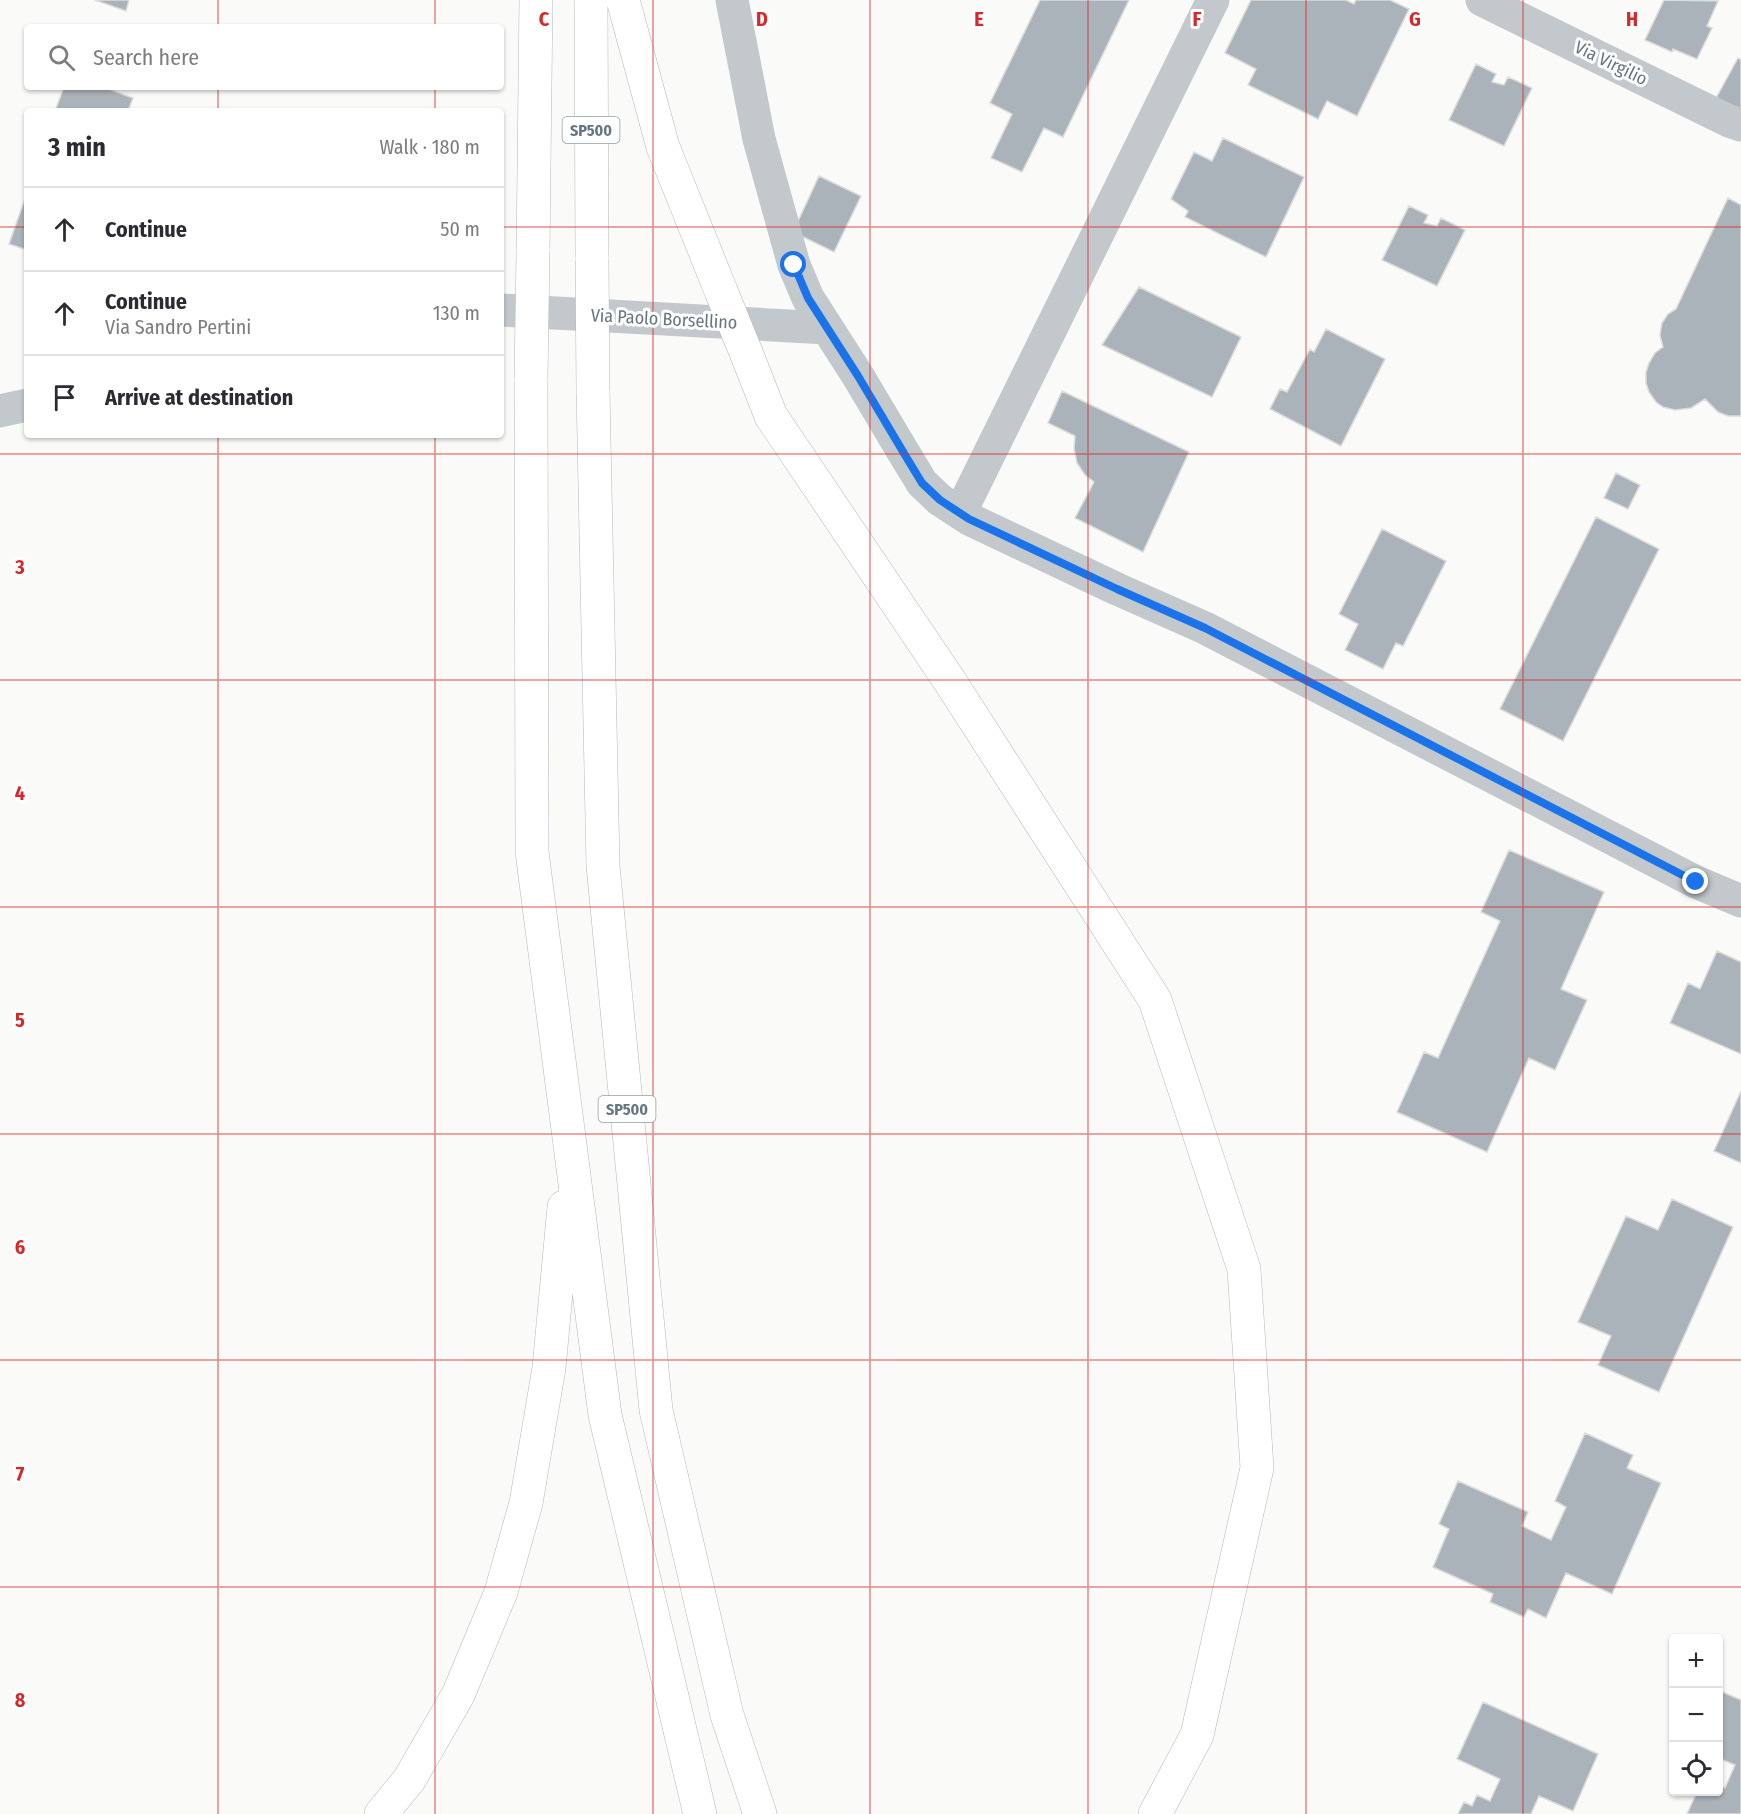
<!DOCTYPE html>
<html lang="en">
<head>
<meta charset="utf-8">
<style>
  :root { --surface:#fff; --page:#f7f7f7; --text:#2b2b33; --muted:#7c7c81; --line:#e1e1e2 }
  body { margin:0; font-family:"Fira Sans Condensed",sans-serif; background:var(--page); color:var(--text) }
  .controls { position:absolute; right:18px; bottom:18px; display:grid; overflow:hidden; border-radius:6px; box-shadow:0 2px 4px #0004 }
  .controls button { width:54px; height:54px; display:grid; place-items:center; padding:0; border:0; border-bottom:2px solid var(--line); background:var(--surface); color:var(--text); font:30px sans-serif }
  .stop { position:absolute; width:18px; height:18px; margin:-14px; border:4px solid #1a73e8; border-radius:50%; background:#fff }
  .stop.end { background:#1a73e8; border-color:#fff; box-shadow:0 2px 6px #0008 }
  .list { margin:0; padding:0; list-style:none }
  h2 { display:flex; justify-content:space-between; align-items:center; height:78px; margin:0; padding:0 24px; font-size:26px }
  h2 small { font-size:20px; font-weight:400; color:var(--muted) }
  .list li { display:grid; grid-template-columns:39px 1fr auto; gap:18px; align-items:center; box-sizing:border-box; height:84px; padding:0 24px; border-top:2px solid var(--line) }
  .list b { display:block; font-size:22px; white-space:nowrap }
  .list p { margin:0; font-size:20px; white-space:nowrap; color:var(--muted) }
  .list em { font-size:20px; font-style:normal; color:var(--muted) }
  .icon { flex:none; width:33px; height:33px; fill:none; stroke:currentColor; stroke-width:2; stroke-linecap:round; stroke-linejoin:round }
  .map { position:relative; flex:none; width:1741px; height:1814px; overflow:hidden }
  .search { position:absolute; background:var(--surface); box-shadow:0 2px 4px #0004; left:24px; top:24px; width:480px; height:66px; display:flex; align-items:center; gap:15px; box-sizing:border-box; padding:0 21px; border-radius:6px; color:var(--muted); font-size:22px }
  .panel { position:absolute; background:var(--surface); box-shadow:0 2px 4px #0004; left:24px; top:108px; width:480px; height:330px; border-radius:6px }
  .map>svg:first-child { display:block }
</style>
</head>
<body>
<div class="map">
<svg width="1741" height="1814" viewBox="0 0 1741 1814">
  <rect width="100%" height="100%" fill="#fafaf8"/>
  <path fill="#aab3b9" stroke="#dcdcda" stroke-width="1.5" d="M95,0H129L126,11Z
    M1040,0H1129L1063,137L1044,128L1022,172L991,158L1012,114L990,103Z
    M1251,0H1346L1354,4L1356,0H1390L1409,9L1357,116L1327,101L1318,119L1248,85L1256,69L1225,53Z
    M1664,0L1718,1L1707,26L1712,28L1697,59L1673,49L1672,52L1645,40Z
    M1738,58L1741,60V109L1715,100Z
    M1476,64L1496,74L1492,82L1504,85L1508,77L1532,88L1504,146L1449,120Z
    M64,87H103L133,98L128,111H55Z
    M1223,138L1304,177L1266,257L1185,217L1188,211L1171,199L1194,152L1212,161Z
    M819,176L861,196L834,252L793,232Z
    M27,193V250L9,244Z
    M1728,198L1741,205V416H1728L1718,412L1705,399L1691,408L1675,410L1663,407L1656,402L1649,392L1646,383V372L1649,363L1655,353L1663,347L1660,335L1662,323L1668,314L1676,309Z
    M1409,206L1428,215L1424,223L1437,226L1441,218L1465,230L1437,286L1382,260Z
    M1139,287L1241,337L1212,397L1102,345Z
    M1326,329L1385,359L1341,446L1270,409L1280,389L1287,392L1310,349L1314,352Z
    M1062,391L1189,452L1143,552L1075,518L1094,482L1085,475L1077,463L1074,449L1075,436L1048,423Z
    M1616,473L1640,485L1628,509L1604,498Z
    M1596,517L1659,549L1563,741L1500,709Z
    M1382,529L1446,561L1403,646L1396,643L1383,669L1345,650L1358,624L1339,614Z
    M1509,850L1604,892L1561,989L1587,1000L1555,1070L1529,1058L1487,1152L1397,1112L1424,1052L1438,1058L1500,921L1481,912Z
    M1717,951L1741,962V1054L1670,1023L1688,983L1700,989Z
    M1741,1091V1163L1714,1151Z
    M1672,1199L1733,1227L1659,1392L1598,1365L1611,1336L1578,1322L1626,1216L1658,1230Z
    M1585,1433L1633,1455L1627,1468L1661,1483L1612,1594L1566,1573L1546,1618L1528,1609L1524,1617L1490,1602L1493,1594L1433,1567L1449,1529L1439,1524L1458,1481L1528,1512L1522,1526L1551,1540L1566,1507L1555,1501Z
    M1718,1690L1741,1700V1814H1687L1697,1792L1707,1793L1708,1792H1718V1785L1725,1788L1735,1765L1718,1758Z
    M1483,1702L1598,1754L1573,1811L1539,1796L1531,1814H1458L1464,1802L1472,1806L1477,1795L1490,1801L1500,1779L1457,1759Z"/>
  <g fill="none" stroke-linecap="round" stroke-linejoin="round">
    <defs>
      <path id="highway" d="M591,0L592,260
        M623,0L663,147L721,291
        M533,252L536,0
        M747,355L771,416L951,683L1155,1000L1244,1269L1257,1468L1197,1735L1155,1814
        M531,378L532,852L605,1415L700,1814
        M593,391L603,866L656,1410L727,1715L760,1814
        M381,1814L409,1780L458,1695L501,1592L526,1503L549,1368L564,1207"/>
    </defs>
    <use href="#highway" stroke="#b4b9bd" stroke-width="34"/>
    <path stroke="#c3c8cc" stroke-width="33" d="M732,0L759,139L794,265L808,298L858,376L905,455L922,483L940,500L969,519L1117,589L1205,628L1696,882L1741,901
      M1482,0L1729,121L1741,125
      M501,310L827,328
      M0,411L27,405
      M969,519L963,507L969,495L1213,0"/>
    <use href="#highway" stroke="#fff" stroke-width="33"/>
    <defs>
      <path id="highway-bridge" d="M592,260L593,391
        M721,291L747,355
        M531,378L533,252"/>
    </defs>
    <use href="#highway-bridge" stroke="#b4b9bd" stroke-width="34" stroke-linecap="butt"/>
    <use href="#highway-bridge" stroke="#fff" stroke-width="33"/>
  </g>
  <g fill="none" stroke-linecap="round" stroke-linejoin="round">
    <path stroke="#1a73e8" stroke-width="8" d="M794,265L808,298L858,376L905,455L922,483L940,500L969,519L1117,589L1205,628L1696,882"/>
  </g>
  <path fill="none" stroke="#d62828" stroke-width="1.5" stroke-opacity="0.55" d="M218,0V27M435,0V27M653,0V1814M870,0V1814M1088,0V1814M1306,0V1814M1523,0V1814M218,87V111M435,87V111M0,227H27M501,227H1741M218,435V1814M435,435V1814M0,454H1741M0,680H1741M0,907H1741M0,1134H1741M0,1360H1741M0,1587H1741"/>
  <g text-anchor="middle" dominant-baseline="central" stroke-width="6" stroke-linejoin="round" paint-order="stroke">
    <g fill="#fff" stroke="#939fa8" stroke-width="1.5">
      <rect x="562.5" y="117" width="57" height="26" rx="4.5"/>
      <rect x="598.5" y="1096" width="57" height="26" rx="4.5"/>
    </g>
    <g font-size="16" font-weight="bold" fill="#657683">
      <text x="591" y="130">SP500</text>
      <text x="627" y="1109">SP500</text>
    </g>
    <g font-size="18" fill="#657683" stroke="#fff">
      <text transform="translate(1611 63) rotate(26)">Via Virgilio</text>
      <text transform="translate(664 319) rotate(3)">Via Paolo Borsellino</text>
    </g>
  </g>
  <g font-size="20" text-anchor="middle" font-weight="bold" fill="#d62828" stroke="#fff" stroke-width="6" stroke-linejoin="round" paint-order="stroke">
    <text x="544" y="26">C</text>
    <text x="762" y="26">D</text>
    <text x="979" y="26">E</text>
    <text x="1197" y="26">F</text>
    <text x="1415" y="26">G</text>
    <text x="1632" y="26">H</text>
    <text x="20" y="574">3</text>
    <text x="20" y="800">4</text>
    <text x="20" y="1027">5</text>
    <text x="20" y="1254">6</text>
    <text x="20" y="1481">7</text>
    <text x="20" y="1707">8</text>
  </g>
</svg>
<div class="controls">
<button>+</button>
<button>−</button>
<button><svg class="icon" aria-label="locate" viewBox="0 0 24 24"><circle cx="12" cy="12" r="6"/><path d="M12 2v4M12 18v4M2 12h4M18 12h4"/></svg></button>
</div>
<div class="stop" style="left:794px;top:265px"></div>
<div class="stop end" style="left:1696px;top:882px"></div>
<div class="search"><svg class="icon" aria-label="search" viewBox="0 0 24 24"><circle cx="10" cy="10" r="6"/><path d="M15 15l6 6"/></svg>Search here</div>
<section class="panel">
<h2>3 min<small>Walk · 180 m</small></h2>
<ul class="list">
<li><svg class="icon" aria-label="ahead" viewBox="0 0 24 24"><path d="M12 20V5M6 11l6-6 6 6"/></svg><div><b>Continue</b></div><em>50 m</em></li>
<li><svg class="icon" aria-label="ahead" viewBox="0 0 24 24"><path d="M12 20V5M6 11l6-6 6 6"/></svg><div><b>Continue</b><p>Via Sandro Pertini</p></div><em>130 m</em></li>
<li><svg class="icon" aria-label="arrive" viewBox="0 0 24 24"><path d="M6 21V4h12l-3 4 3 4H6"/></svg><div><b>Arrive at destination</b></div></li>
</ul>
</section>
</div>
</body>
</html>
